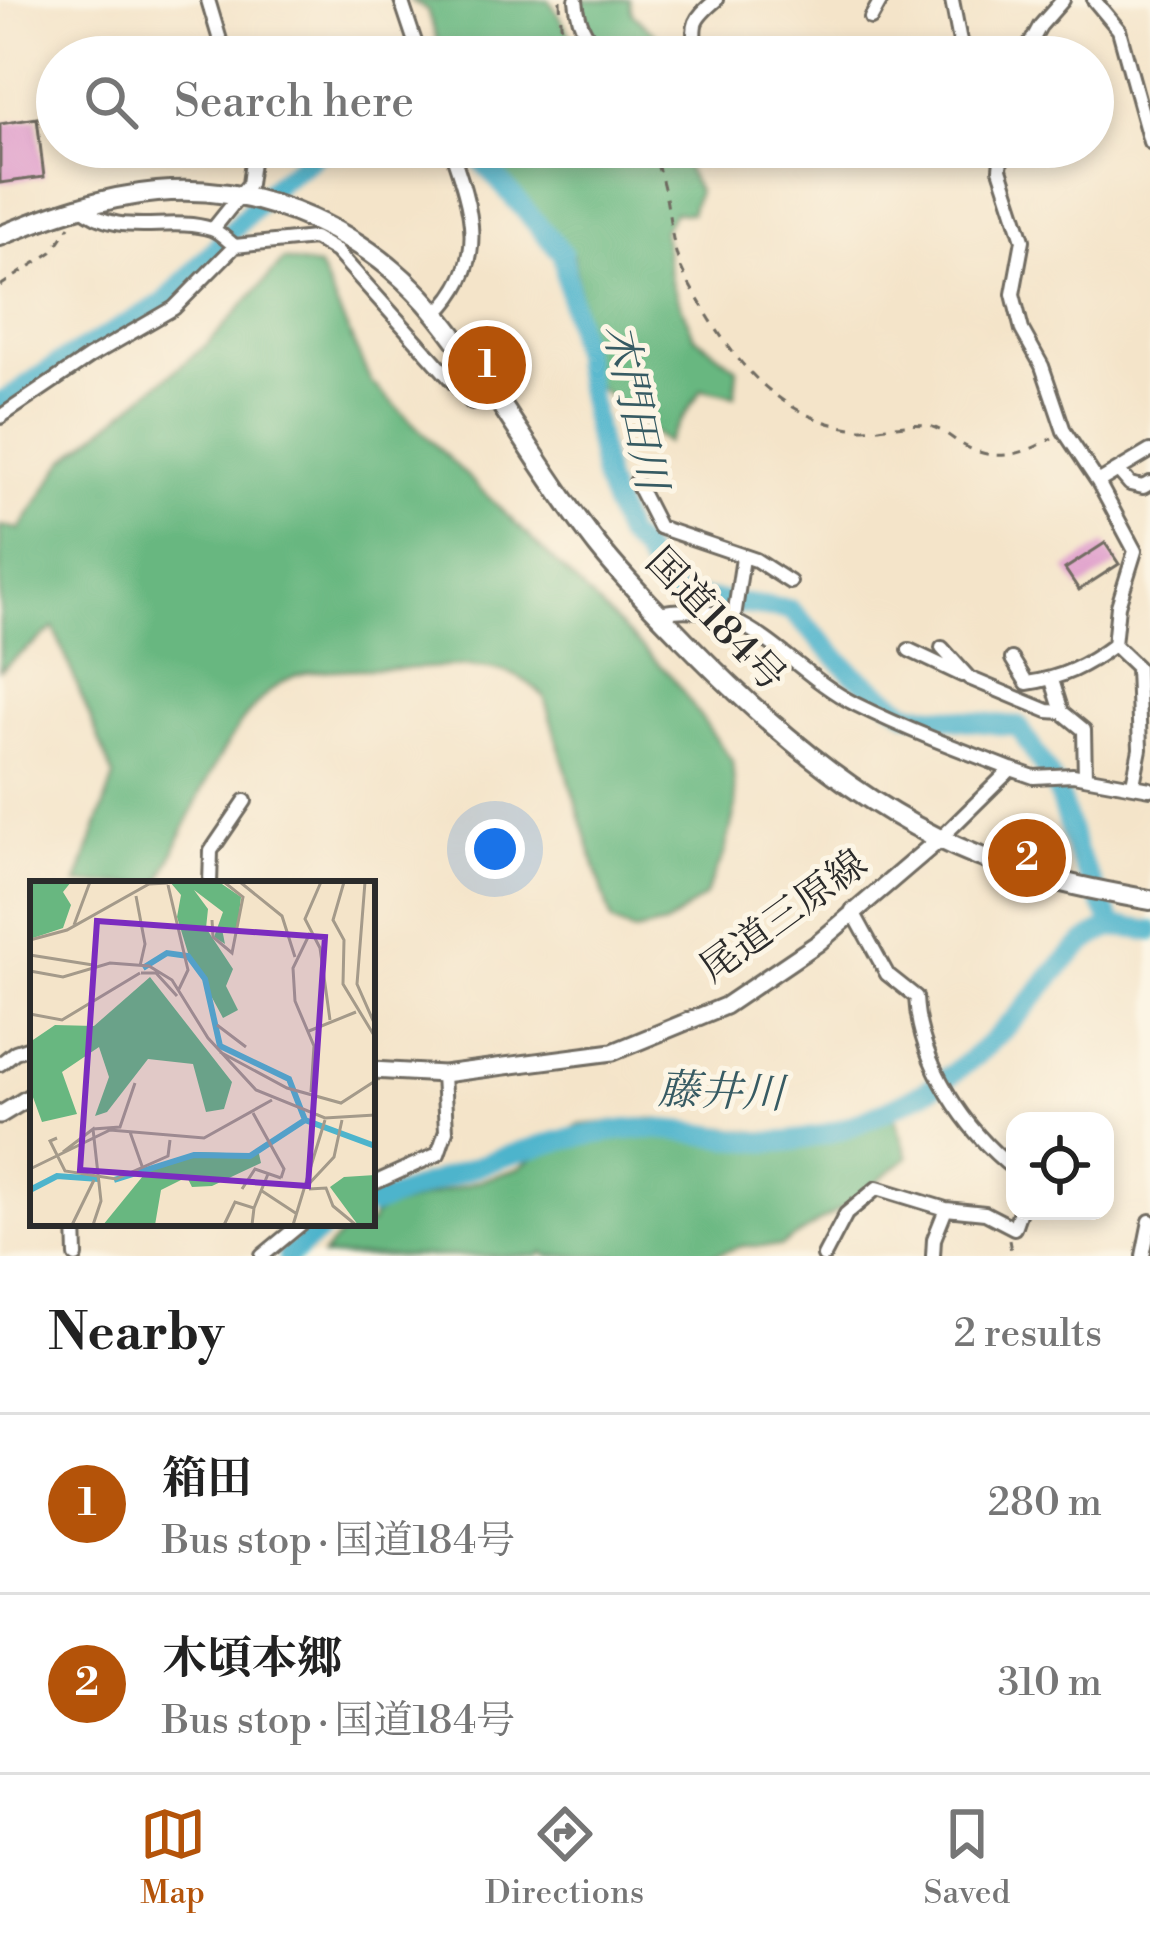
<!DOCTYPE html>
<html lang="en">
<head>
<meta charset="utf-8">
<style>
  :root { --surface:#fff; --page:#f6f6f6; --text:#222; --muted:#767676; --line:#e0e0e0; --accent:#b45309 }
  body { margin:0; font-family:"Libre Bodoni","Noto Serif JP",serif; background:var(--page); color:var(--text) }
  .controls { position:absolute; right:36px; bottom:36px; display:grid; overflow:hidden; border-radius:24px; box-shadow:0 6px 18px #0003 }
  .controls button { width:108px; height:108px; display:grid; place-items:center; padding:0; border:0; border-bottom:3px solid var(--line); background:var(--surface); color:var(--text); font:60px sans-serif }
  .you { position:absolute; left:495px; top:849px; width:42px; height:42px; margin:-30px; border:9px solid #fff; border-radius:50%; background:#1a73e8; box-shadow:0 0 0 18px #1a73e833 }
  .badge { display:grid; place-items:center; width:78px; height:78px; border-radius:50%; background:var(--accent); color:#fff; font-size:39px; font-weight:700 }
  .pin { position:absolute; translate:-50% -50%; border:6px solid #fff; box-shadow:0 3px 12px #0006 }
  .list { margin:0; padding:0; list-style:none }
  h2 { display:flex; justify-content:space-between; align-items:center; height:156px; margin:0; padding:0 48px; font-size:51px }
  h2 small { font-size:39px; font-weight:400; color:var(--muted) }
  .list li { display:grid; grid-template-columns:78px 1fr auto; gap:36px; align-items:center; box-sizing:border-box; height:180px; padding:0 48px; border-top:3px solid var(--line) }
  .list b { display:block; font-size:45px; white-space:nowrap }
  .list p { margin:0; font-size:39px; white-space:nowrap; color:var(--muted) }
  .list em { font-size:39px; font-style:normal; color:var(--muted) }
  .icon { flex:none; width:66px; height:66px; fill:none; stroke:currentColor; stroke-width:2; stroke-linecap:round; stroke-linejoin:round }
  .map { position:relative; flex:none; width:1150px; height:1256px; overflow:hidden }
  .search { position:absolute; background:var(--surface); box-shadow:0 6px 18px #0003; left:36px; right:36px; top:36px; height:132px; display:flex; align-items:center; gap:30px; box-sizing:border-box; padding:0 42px; border-radius:66px; color:var(--muted); font-size:45px }
  .sheet { height:516px; background:var(--surface) }
  nav { display:flex; justify-content:space-around; align-items:center; box-sizing:border-box; height:168px; border-top:3px solid var(--line); background:var(--surface); font-size:33px; color:var(--muted) }
  nav a { display:grid; justify-items:center; gap:6px }
  nav .on { color:var(--accent) }
  .map>svg:first-child { display:block }
</style>
</head>
<body>
<div class="map">
<svg width="1150" height="1256" viewBox="0 0 1150 1256">
  <rect width="100%" height="100%" fill="#fcf5e5"/>
  <filter id="ink" filterUnits="userSpaceOnUse"><feTurbulence type="fractalNoise" baseFrequency=".00833" numOctaves="2"/><feDisplacementMap in="SourceGraphic" scale="24" xChannelSelector="R" yChannelSelector="G"/><feConvolveMatrix kernelMatrix="1 2 1 2 8 2 1 2 1" color-interpolation-filters="sRGB"/></filter>
  <filter id="wash" filterUnits="userSpaceOnUse"><feTurbulence type="fractalNoise" baseFrequency=".004" numOctaves="4" result="noise"/><feDisplacementMap in="SourceGraphic" scale="48" xChannelSelector="R" yChannelSelector="G"/><feGaussianBlur stdDeviation="2.7" result="paint"/><feColorMatrix in="noise" values="0 0 0 0 0 0 0 0 0 0 0 0 0 0 0 0 0 1.4 0 .05"/><feComposite in="paint" operator="in"/></filter>
  <g filter="url(#wash)">
    <rect width="100%" height="100%" fill="#f4e4c9"/>
    <path fill="#68b780" stroke="#4a7156" stroke-width="3" d="M410,0H549L578,47L598,57H443L427,10Z
      M581,0H629L632,13L670,48L661,57H631L594,40L580,10Z
      M479,147H675L698,191L691,213L674,212L663,231L671,282L694,336L737,368L735,396L702,389L666,443L593,383L573,255Z
      M284,260L319,267L371,382L672,677L732,761L736,806L724,855L704,897L665,925L634,932L612,922L544,697C512,661 470,666 425,668C386,670 344,667 306,673C237,684 188,825 159,884H77L114,777L54,628L0,670V526L20,529L65,460L209,343Z
      M893,1112L908,1157L845,1206L780,1246H742L710,1256H548L543,1252L538,1256H322C335,1239 349,1223 372,1223V1217L383,1210L518,1169L578,1125L651,1119L830,1141Z"/>
    <g fill="none" stroke-linecap="round" stroke-linejoin="round">
      <path stroke="#4db4cc" stroke-width="21" d="M470,147L562,253L605,481L626,536L642,551L662,584L673,595L791,610L853,674L908,713L1019,727L1057,789L1077,853L1114,928
        M0,404L61,362L165,302L276,184L318,153L334,147
        M372,1205C457,1174 545,1135 636,1129C679,1127 722,1139 764,1142C817,1144 866,1121 912,1098C952,1079 990,1045 1020,1013C1045,987 1077,936 1113,928C1124,926 1140,930 1150,931
        M288,1256L330,1223"/>
    </g>
    <g id="blocks">
      <path fill="#dd97c9" d="M37,118L44,177L0,183V124Z
        M1105,543L1119,564L1079,590L1065,569Z"/>
    </g>
  </g>
  <g filter="url(#ink)">
    <use href="#blocks" fill-opacity="0" stroke="#716c62" stroke-width="3"/>
    <g fill="none" stroke-linecap="round" stroke-linejoin="round">
      <defs>
        <path id="minor" d="M208,0L225,57
          M401,0L420,57
          M576,0C578,24 589,50 614,57
          M952,0L963,57
          M1094,0L1119,30L1150,142
          M871,18L881,0
          M696,57C693,24 690,22 716,0
          M1023,57L1040,26L1063,0
          M1002,147L1000,169L1023,240L1013,294L1022,330L1042,366L1064,431L1098,482L1135,551L1118,606L1114,645L1137,667L1140,749L1133,784
          M80,206C118,240 168,215 211,229C219,231 228,241 235,246L314,238L336,251L472,403L488,388
          M213,229L249,184L254,147
          M436,314C490,261 472,210 450,147
          M0,417L89,357L174,308L235,246
          M1118,470L1130,484L1143,487L1150,483
          M636,482L659,527L756,560L790,582
          M1098,482L1150,451
          M658,613C747,595 785,668 855,704C905,729 958,749 1011,769L1034,777L1073,775L1150,789
          M734,617L743,558
          M942,648L969,678L1048,711L1062,712
          M909,650L962,675
          M1012,659L1027,683C1062,678 1086,666 1114,645
          M1052,680L1062,712L1084,730L1085,777
          M942,837L1011,769
          M210,884L211,851L245,801
          M852,910L887,974L916,997C919,1063 965,1131 1015,1170
          M0,1064L15,1052L33,1046
          M372,1184L438,1154L446,1131L443,1074
          M75,1223L76,1256
          M262,1256L302,1223
          M824,1256L846,1214L877,1188L946,1209L985,1213L1014,1228L1020,1211
          M933,1256L934,1239L946,1209
          M1143,1256L1150,1221"/>
        <path id="major" d="M372,1070L443,1074L613,1052L725,1006L818,943L942,837
          M0,1115L33,1095"/>
        <path id="highway" d="M0,236C51,215 102,197 157,192C262,182 371,233 437,315C496,388 540,472 598,546C624,579 655,610 684,640C774,732 876,821 1000,864C1049,881 1099,891 1150,900"/>
      </defs>
      <use href="#minor" stroke="#716c62" stroke-width="18"/>
      <use href="#major" stroke="#716c62" stroke-width="21"/>
      <use href="#highway" stroke="#716c62" stroke-width="24"/>
      <path stroke="#716c62" stroke-width="3" stroke-dasharray="9 9" stroke-linecap="butt" d="M560,0L561,24L571,57
        M648,147C668,179 667,217 676,253C682,275 694,292 705,311C738,367 784,418 851,428C876,432 901,422 925,425C938,427 948,435 958,442C991,463 1020,457 1052,438
        M0,286L52,252L70,226
        M1009,1240L1012,1256"/>
      <use href="#minor" stroke="#fff" stroke-width="12"/>
      <use href="#major" stroke="#fff" stroke-width="15"/>
      <use href="#highway" stroke="#fff" stroke-width="18"/>
    </g>
  </g>
  <g text-anchor="middle" dominant-baseline="central" stroke-width="10" stroke-linejoin="round" paint-order="stroke">
    <g font-size="39" fill="#2b2b2b" stroke="#fcf5e5">
      <text transform="translate(715 620) rotate(46)">国道184号</text>
      <text transform="translate(784 917) rotate(-36)">尾道三原線</text>
    </g>
    <g font-size="42" font-style="italic" fill="#375b63" stroke="#fcf5e5">
      <text transform="translate(634 407) rotate(78)">木門田川</text>
      <text transform="translate(721 1093) rotate(2)">藤井川</text>
    </g>
  </g>
  <g transform="translate(30 881)">
    <rect width="345" height="345" fill="#f4e4c9"/>
    <path d="M0,1H41L33,11L41,24L33,47L0,58ZM140,1H189L211,16L207,51L192,48L195,63L184,56L193,31L164,9L178,28L176,47L203,88L196,105L208,129L193,137L158,72L147,36L151,14ZM120,96L202,201L194,228L176,231L163,183L118,178L77,231L65,235L79,196L69,166L32,191L47,233L12,241L0,208V161L25,144L64,145ZM166,271L229,273L231,282L182,305L162,306L157,296L131,309L125,344H73L117,290ZM345,294V344H328L300,306L314,296Z" fill="#68b780"/>
    <path fill="none" stroke="#4db4cc" stroke-width="6" d="M113,87L137,72L158,75L175,98L190,165L259,198L275,239M275,239L345,265M84,299L164,274L220,275L275,239M0,309L27,295L69,298"/>
    <path fill="none" stroke="#a49a8a" stroke-width="3" d="M210,1L252,35L265,76M291,1L275,38L290,67L300,139M314,1L303,39L314,59L313,103L345,156M335,1L327,103L345,144M138,4L158,89L149,108M106,15L115,63L110,85M182,39L183,56L202,72L213,16L194,1M44,44L60,1M280,52L263,87L265,120L284,165L281,211M0,59L37,49L119,3L138,2M0,74L63,84M0,90L33,96L80,82L119,85L142,99L178,157L226,209L295,237L345,234M111,92H126L147,115M0,133L32,139L110,92M187,144L216,166M279,150L326,131M190,171L257,207L311,222L345,200M223,232L254,288L251,297M63,248L90,246L105,202M100,251L112,285M27,257L20,260L35,290L86,298L138,275L140,259M33,271L63,248L71,320L63,344M0,288L80,249L174,257L242,219M276,306L304,276L312,239M212,308L225,288L251,297M279,308L296,307L303,325L326,344M232,310L267,333M224,327L238,293M42,344L64,299M194,344L205,321L224,327L222,344M263,344L295,239"/>
    <path fill="#7b2cbf" fill-opacity="0.15" stroke="#7b2cbf" stroke-width="6" d="M67,40L295,56L278,305L50,289Z"/>
    <rect width="345" height="345" fill="none" stroke="#2b2b2b" stroke-width="6"/>
  </g>
</svg>
<div class="controls">
<button><svg class="icon" aria-label="locate" viewBox="0 0 24 24"><circle cx="12" cy="12" r="6"/><path d="M12 2v4M12 18v4M2 12h4M18 12h4"/></svg></button>
</div>
<div class="you"></div>
<div class="pin badge" style="left:487px;top:365px">1</div>
<div class="pin badge" style="left:1027px;top:858px">2</div>
<div class="search"><svg class="icon" aria-label="search" viewBox="0 0 24 24"><circle cx="10" cy="10" r="6"/><path d="M15 15l6 6"/></svg>Search here</div>
</div>
<section class="sheet">
<h2>Nearby<small>2 results</small></h2>
<ul class="list">
<li><span class="badge">1</span><div><b>箱田</b><p>Bus stop · 国道184号</p></div><em>280 m</em></li>
<li><span class="badge">2</span><div><b>木頃本郷</b><p>Bus stop · 国道184号</p></div><em>310 m</em></li>
</ul>
</section>
<nav>
<a class="on"><svg class="icon" aria-label="map" viewBox="0 0 24 24"><path d="M3 6l6-2 6 2 6-2v14l-6 2-6-2-6 2zM9 4v14M15 6v14"/></svg>Map</a>
<a><svg class="icon" aria-label="directions" viewBox="0 0 24 24"><path d="M12 3l9 9-9 9-9-9zM9 14v-3h6M13 9l2 2-2 2"/></svg>Directions</a>
<a><svg class="icon" aria-label="saved" viewBox="0 0 24 24"><path d="M7 4h10v16l-5-4-5 4z"/></svg>Saved</a>
</nav>
</body>
</html>
